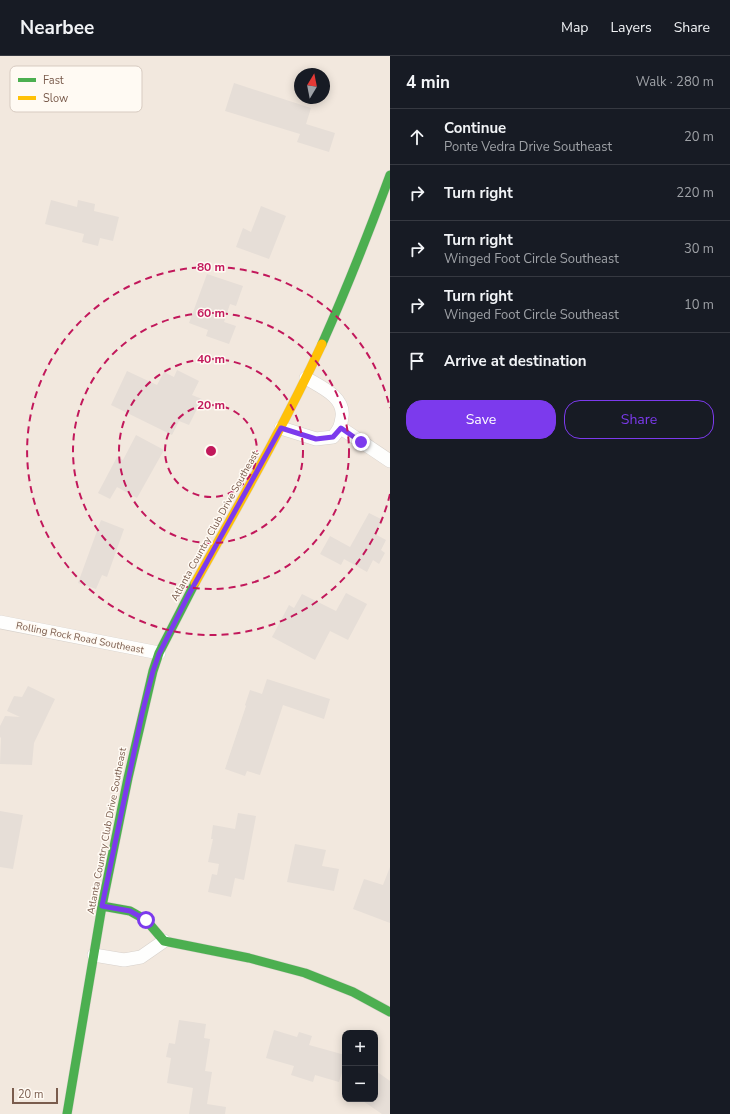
<!DOCTYPE html>
<html lang="en">
<head>
<meta charset="utf-8">
<style>
  :root { --surface:#171b24; --page:#242831; --text:#f1f3f6; --muted:#9ea1a6; --line:#363941; --accent:#7c3aed }
  body { margin:0; font-family:"Nunito Sans",sans-serif; background:var(--page); color:var(--text) }
  .controls { position:absolute; right:12px; bottom:12px; display:grid; overflow:hidden; border-radius:8px; box-shadow:0 2px 10px #0003 }
  .controls button { width:36px; height:36px; display:grid; place-items:center; padding:0; border:0; border-bottom:1px solid var(--line); background:var(--surface); color:var(--text); font:20px sans-serif }
  .compass { position:absolute; left:294px; top:12px; width:36px; height:36px; border-radius:50%; background:var(--surface); box-shadow:0 2px 10px #0003; rotate:10deg }
  .scale { position:absolute; left:12px; bottom:10px; width:46px; box-sizing:border-box; padding-left:4px; border:2px solid #7a5c4d; border-top:0; font-size:11px; line-height:14px; white-space:nowrap; color:#7a5c4d; -webkit-text-stroke:3px #fffaf3; paint-order:stroke }
  .stop { position:absolute; width:12px; height:12px; margin:-9px; border:3px solid #7c3aed; border-radius:50%; background:#fff }
  .stop.end { background:#7c3aed; border-color:#fff; box-shadow:0 1px 4px #0008 }
  .list { margin:0; padding:0; list-style:none }
  h2 { display:flex; justify-content:space-between; align-items:center; height:52px; margin:0; padding:0 16px; font-size:17px }
  h2 small { font-size:13px; font-weight:400; color:var(--muted) }
  .list li { display:grid; grid-template-columns:26px 1fr auto; gap:12px; align-items:center; box-sizing:border-box; height:56px; padding:0 16px; border-top:1px solid var(--line) }
  .list b { display:block; font-size:15px; white-space:nowrap }
  .list p { margin:0; font-size:13px; white-space:nowrap; color:var(--muted) }
  .list em { font-size:13px; font-style:normal; color:var(--muted) }
  .actions { display:flex; gap:8px; padding:12px 16px }
  .actions a { flex:1; padding:9px 0; border:1px solid var(--accent); border-radius:16px; text-align:center; font-size:14px; color:var(--accent) }
  .actions .main { background:var(--accent); color:#fff }
  .icon { flex:none; width:22px; height:22px; fill:none; stroke:currentColor; stroke-width:2; stroke-linecap:round; stroke-linejoin:round }
  .map { position:relative; flex:none; width:390px; height:1058px; overflow:hidden }
  header { display:flex; align-items:center; gap:24px; box-sizing:border-box; height:56px; padding:0 20px; background:var(--surface); border-bottom:1px solid var(--line) }
  header strong { font-size:19px }
  nav { display:flex; gap:22px; margin-inline-start:auto; font-size:14px }
  main { display:flex }
  aside { flex:1; background:var(--surface) }
  .map>svg:first-child { display:block }
</style>
</head>
<body>
<header>
<strong>Nearbee</strong>
<nav><a>Map</a><a>Layers</a><a>Share</a></nav>
</header>
<main>
<div class="map">
<svg width="390" height="1058" viewBox="0 0 390 1058">
  <rect width="100%" height="100%" fill="#f9f5f0"/>
  <path fill="#f2e8de" fill-rule="evenodd" d="M0,0H390V1058H0ZM300,18H324V42H300ZM345,977H375V1043H345Z"/>
  <path fill="#e6ded7" d="M234,27L311,52L306,68L335,77L329,96L297,86L300,78L225,55Z
    M51,144L77,151L78,144L95,148L94,155L119,161L113,185L100,182L98,190L82,186L84,178L45,168Z
    M261,150L286,160L269,203L236,191L243,172L251,176Z
    M207,218L243,230L236,250L230,248L224,266L236,270L229,288L206,280L208,274L189,267Z
    M177,314L199,325L192,339L202,343L189,369L179,365L172,379L111,349L127,315L157,329L164,316L174,321Z
    M136,379L164,394L137,442L117,431L110,443L98,437L117,401L123,404Z
    M369,457L383,464L375,478L386,484L381,494L385,497L379,508L373,504L367,516L344,503L341,509L320,498L330,480L350,491Z
    M101,464L124,473L107,521L102,519L96,533L78,527Z
    M346,537L367,548L348,584L330,575L315,604L272,581L289,549L294,552L302,538L336,555Z
    M267,623L330,643L324,663L283,649L260,719L247,715L245,720L225,713L246,650L245,649L250,634L262,638Z
    M28,630L55,643L34,687L32,709L0,708L1,682L0,681V670L5,660L20,661L7,655L14,640L22,641Z
    M0,755L23,759L13,813L0,811Z
    M238,757L256,760L244,824L235,822L231,841L208,836L212,818L217,819L219,808L208,806L213,783H211L213,769L235,773Z
    M295,788L326,794L322,810L339,813L334,835L287,826Z
    M390,811V867L353,853L364,823L383,829Z
    M179,964L206,968L204,982L210,983L205,1015L212,1016L207,1048L226,1051L225,1058H189L193,1032L167,1027L171,1002L166,1001L169,987L175,988Z
    M274,974L297,981L299,976L312,980L309,989L345,999V1007L339,1026L315,1019L313,1026L291,1019L294,1010L266,1002Z
    M376,1015L390,1025V1058H382L360,1043H375V1017Z"/>
  <g fill="none" stroke-linecap="round" stroke-linejoin="round">
    <defs>
      <path id="street" d="M281,372L316,383L333,381C339,374 341,370 342,361C345,341 321,331 306,322
        M341,372L390,405
        M0,566L159,597
        M94,899L124,904L141,901L164,885"/>
      <path id="fast" d="M322,288C347,232 369,176 390,119
        M102,850L130,855L146,864L164,885L249,902L305,917L353,936L390,956
        M67,1058L102,850L128,722L153,615L159,597L195,527"/>
      <path id="slow" d="M195,527C239,448 284,370 322,288"/>
    </defs>
    <use href="#street" stroke="#d7d1cb" stroke-width="14"/>
    <use href="#fast" stroke="#d9d2cb" stroke-width="10"/>
    <use href="#slow" stroke="#d9d2cb" stroke-width="10"/>
    <use href="#street" stroke="#fefefd" stroke-width="13"/>
    <use href="#fast" stroke="#4caf50" stroke-width="9"/>
    <use href="#slow" stroke="#ffc107" stroke-width="9"/>
  </g>
  <g fill="none" stroke-linecap="round" stroke-linejoin="round">
    <path stroke="#7c3aed" stroke-width="5" d="M146,864L130,855L102,850L142,658L153,615L159,598L188,540L281,372L316,383L333,381L341,372L361,386"/>
  </g>
  <g fill="none" stroke="#c2185b" stroke-width="2" stroke-dasharray="7 5">
    <circle cx="211" cy="395" r="46"/>
    <circle cx="211" cy="395" r="92"/>
    <circle cx="211" cy="395" r="138"/>
    <path d="M390 438A184 184 0 1 1 390 352"/>
  </g>
  <g text-anchor="middle" dominant-baseline="central" stroke-width="3" stroke-linejoin="round" paint-order="stroke">
    <g font-size="10" fill="#7a5c4d" stroke="#fffaf3">
      <text transform="translate(215 470) rotate(-61)">Atlanta Country Club Drive Southeast</text>
      <text transform="translate(80 582) rotate(11)">Rolling Rock Road Southeast</text>
      <text transform="translate(107 775) rotate(-79)">Atlanta Country Club Drive Southeast</text>
    </g>
  </g>
  <rect x="10" y="10" width="132" height="46" rx="6" fill="#fffaf3" stroke="#d7cbc1" stroke-width="1"/>
  <rect x="18" y="22" width="18" height="4" fill="#4caf50"/>
  <rect x="18" y="40" width="18" height="4" fill="#ffc107"/>
  <g font-size="11" fill="#7a5c4d">
    <text x="43" y="28">Fast</text>
    <text x="43" y="46">Slow</text>
  </g>
  <circle cx="211" cy="395" r="6" fill="#c2185b" stroke="#fffaf3" stroke-width="2"/>
  <g font-size="12" text-anchor="middle" font-weight="bold" fill="#c2185b" stroke="#fffaf3" stroke-width="3" stroke-linejoin="round" paint-order="stroke">
    <text x="211" y="215">80 m</text>
    <text x="211" y="261">60 m</text>
    <text x="211" y="307">40 m</text>
    <text x="211" y="353">20 m</text>
  </g>
</svg>
<div class="controls">
<button>+</button>
<button>−</button>
</div>
<svg class="compass" viewBox="-18 -18 36 36"><path d="M0-13l5 13h-10z" fill="#e53935"/><path d="M0 13l5-13h-10z" fill="#9ea1a6"/></svg>
<div class="scale">20 m</div>
<div class="stop" style="left:146px;top:864px"></div>
<div class="stop end" style="left:361px;top:386px"></div>
</div>
<aside>
<h2>4 min<small>Walk · 280 m</small></h2>
<ul class="list">
<li><svg class="icon" aria-label="ahead" viewBox="0 0 24 24"><path d="M12 20V5M6 11l6-6 6 6"/></svg><div><b>Continue</b><p>Ponte Vedra Drive Southeast</p></div><em>20 m</em></li>
<li><svg class="icon" aria-label="right" viewBox="0 0 24 24"><path d="M7 20v-9h11M14 6l5 5-5 5"/></svg><div><b>Turn right</b></div><em>220 m</em></li>
<li><svg class="icon" aria-label="right" viewBox="0 0 24 24"><path d="M7 20v-9h11M14 6l5 5-5 5"/></svg><div><b>Turn right</b><p>Winged Foot Circle Southeast</p></div><em>30 m</em></li>
<li><svg class="icon" aria-label="right" viewBox="0 0 24 24"><path d="M7 20v-9h11M14 6l5 5-5 5"/></svg><div><b>Turn right</b><p>Winged Foot Circle Southeast</p></div><em>10 m</em></li>
<li><svg class="icon" aria-label="arrive" viewBox="0 0 24 24"><path d="M6 21V4h12l-3 4 3 4H6"/></svg><div><b>Arrive at destination</b></div></li>
</ul>
<div class="actions"><a class="main">Save</a><a>Share</a></div>
</aside>
</main>
</body>
</html>
